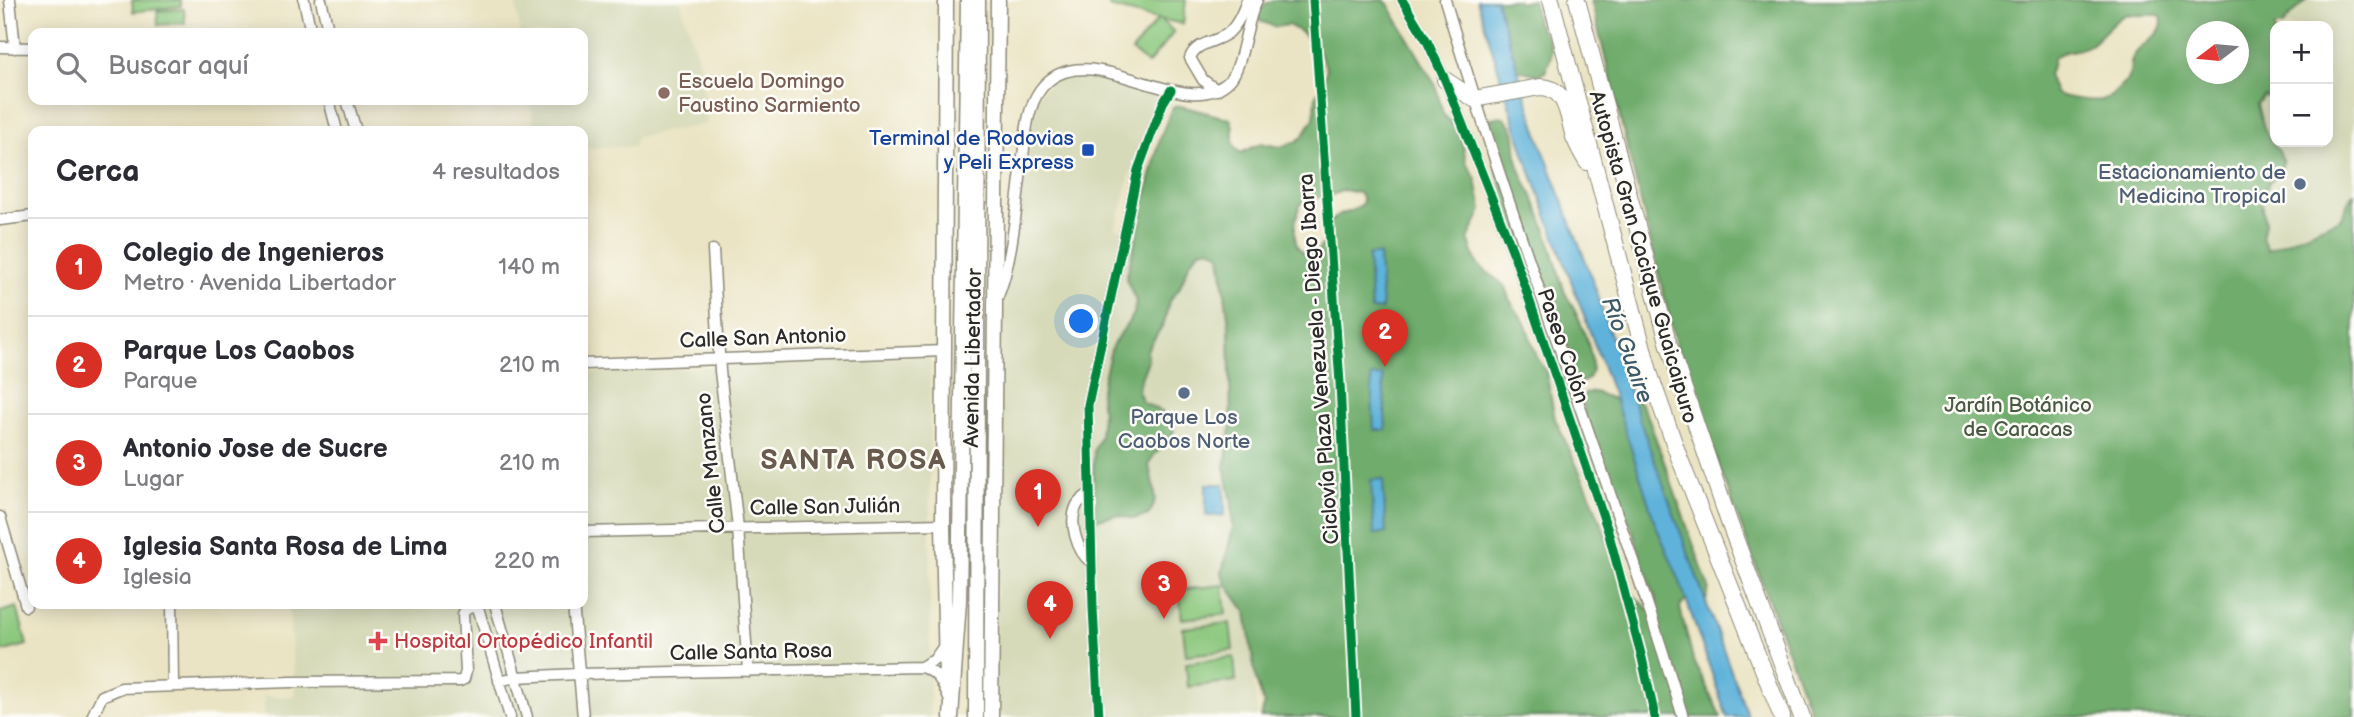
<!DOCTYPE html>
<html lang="es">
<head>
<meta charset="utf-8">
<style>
  :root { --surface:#fff; --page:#f7f7f7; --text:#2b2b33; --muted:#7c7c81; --line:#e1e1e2; --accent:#d93025 }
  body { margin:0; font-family:"Balsamiq Sans",sans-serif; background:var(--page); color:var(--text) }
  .controls { position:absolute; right:21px; top:21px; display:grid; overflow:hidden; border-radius:14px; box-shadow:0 4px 18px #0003 }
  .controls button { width:63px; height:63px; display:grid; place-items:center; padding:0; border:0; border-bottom:2px solid var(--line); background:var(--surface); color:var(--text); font:35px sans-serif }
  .compass { position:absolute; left:2186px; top:21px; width:63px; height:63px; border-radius:50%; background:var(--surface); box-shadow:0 4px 18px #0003; rotate:254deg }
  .you { position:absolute; left:1082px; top:322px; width:24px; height:24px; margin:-18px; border:5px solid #fff; border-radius:50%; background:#1a73e8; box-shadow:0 0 0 10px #1a73e833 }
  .badge { display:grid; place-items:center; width:46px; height:46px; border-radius:50%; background:var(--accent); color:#fff; font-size:23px; font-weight:700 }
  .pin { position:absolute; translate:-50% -58px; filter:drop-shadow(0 2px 4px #0008) }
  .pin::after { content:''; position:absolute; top:37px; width:24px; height:21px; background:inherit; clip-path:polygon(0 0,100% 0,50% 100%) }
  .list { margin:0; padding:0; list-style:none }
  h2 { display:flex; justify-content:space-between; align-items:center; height:91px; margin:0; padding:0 28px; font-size:30px }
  h2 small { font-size:23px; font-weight:400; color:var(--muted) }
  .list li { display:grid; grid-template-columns:46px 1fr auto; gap:21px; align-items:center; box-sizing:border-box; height:98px; padding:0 28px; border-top:2px solid var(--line) }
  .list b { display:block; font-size:26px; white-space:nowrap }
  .list p { margin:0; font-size:23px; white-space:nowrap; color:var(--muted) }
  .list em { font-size:23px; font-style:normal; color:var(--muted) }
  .icon { flex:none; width:38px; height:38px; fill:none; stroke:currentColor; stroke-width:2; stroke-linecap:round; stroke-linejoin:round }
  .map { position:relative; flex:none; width:2354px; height:717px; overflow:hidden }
  .search { position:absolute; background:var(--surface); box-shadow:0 4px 18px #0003; left:28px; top:28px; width:560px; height:77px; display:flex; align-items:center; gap:18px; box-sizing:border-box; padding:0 24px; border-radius:14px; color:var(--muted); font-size:26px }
  .panel { position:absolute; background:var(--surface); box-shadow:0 4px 18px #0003; left:28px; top:126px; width:560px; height:483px; border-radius:14px }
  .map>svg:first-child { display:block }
</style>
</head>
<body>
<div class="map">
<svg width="2354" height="717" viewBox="0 0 2354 717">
  <rect width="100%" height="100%" fill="#fdfcf7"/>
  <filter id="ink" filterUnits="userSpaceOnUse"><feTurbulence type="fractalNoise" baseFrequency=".0143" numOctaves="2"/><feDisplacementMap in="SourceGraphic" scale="14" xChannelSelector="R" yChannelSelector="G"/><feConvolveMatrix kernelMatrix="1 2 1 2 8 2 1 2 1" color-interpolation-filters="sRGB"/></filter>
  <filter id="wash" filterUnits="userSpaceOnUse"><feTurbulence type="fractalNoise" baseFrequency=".00686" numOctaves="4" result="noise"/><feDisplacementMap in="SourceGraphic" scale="28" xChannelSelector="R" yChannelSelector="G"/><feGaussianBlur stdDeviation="1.57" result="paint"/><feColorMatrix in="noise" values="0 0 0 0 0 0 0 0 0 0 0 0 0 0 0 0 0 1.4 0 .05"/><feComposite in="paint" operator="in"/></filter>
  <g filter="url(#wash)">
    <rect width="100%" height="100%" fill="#ebe4c4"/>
    <path fill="#d7dab9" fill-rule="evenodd" d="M515,0H680L699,62L707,124L636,137L633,147L583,148V131H535L530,100H583V33H520Z
      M2287,0H2354V226L2267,253L2256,190L2242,40ZM2275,26H2328V142H2275Z
      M1082,74L1157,96L1130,175L1116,229L1234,236L1245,586L1257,717H995L1001,319L1022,177L1038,95L1055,80Z
      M930,356V717H264V696L295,697L289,604H583V373Z"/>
    <path fill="#8bc77d" stroke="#5b7954" stroke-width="2" d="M132,0H180L181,6L133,12Z
      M1111,0H1186L1183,24L1160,19L1174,32L1148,64L1132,51L1158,19L1109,7Z
      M184,9L185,23L158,25L157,11Z
      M1223,585L1226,614L1182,619L1179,590Z
      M17,607L27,645L1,652L0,612Z
      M1230,623L1233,650L1186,655L1183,628Z
      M1234,657L1236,681L1188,687L1186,663Z"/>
    <path fill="#70ac6c" stroke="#4e6c4c" stroke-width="2" fill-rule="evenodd" d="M1273,0H1384L1388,4L1436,86L1443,114L1456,127L1462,139L1466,162L1476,179L1482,210L1468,239L1477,264L1505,286L1509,299L1525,323L1537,357L1546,371L1555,419L1590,494L1627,590C1638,598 1645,608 1657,616L1656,598L1643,567L1634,533L1587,423L1582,401L1585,393L1595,392L1623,403L1634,398L1639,401L1648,417L1709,588L1706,601L1688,599L1681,605L1680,608L1693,659L1721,717H1261L1264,705L1256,680L1246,612L1224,581L1222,572L1233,528L1232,502L1225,467L1231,427L1229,325L1220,254L1210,248L1200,250L1190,262L1179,289L1169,301L1164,323L1147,350L1148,360L1139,384L1138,391L1143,402L1167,415L1174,431C1169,446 1154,449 1149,464C1151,484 1162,497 1148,515L1133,519L1118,515L1092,520L1094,451L1100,436L1102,414L1100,393L1112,346L1134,314L1136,301L1126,279L1160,138L1171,110L1174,107L1181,106L1230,119C1238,130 1226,143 1241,153L1261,143L1280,147L1296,142L1302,137L1314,118L1316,95L1322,86L1327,68L1314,44L1302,33L1288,25L1275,27L1260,21L1257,15L1259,7ZM1344,190L1359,193L1363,199L1362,204C1352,214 1337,212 1329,223C1327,239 1325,242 1315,254C1288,257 1294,222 1300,205L1311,197H1327Z
      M1496,0H1517L1519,3L1533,0L1537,23L1546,36L1551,48V57L1545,72L1539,75L1518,70Z
      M1591,0H2307C2300,7 2286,19 2283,26H2275V98L2264,96L2258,104L2264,128L2272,144L2279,151L2283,161L2280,173L2269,182L2262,200L2265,223L2262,238L2268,250L2340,219L2354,192V717H1812L1680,361ZM2128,14C2140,17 2154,13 2161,16C2167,35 2143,40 2133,57C2129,65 2132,72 2128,80C2121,85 2113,96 2106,99C2097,103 2063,98 2055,93L2048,74L2052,67L2053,58C2065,48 2078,53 2090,45C2102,37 2115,17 2128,14ZM2196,32H2238V74H2196Z
      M1500,116C1520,126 1514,145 1518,163C1521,173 1526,184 1531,193C1546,225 1554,256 1564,290C1566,297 1571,302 1574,309C1581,323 1601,367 1587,380C1581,384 1577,381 1573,377L1518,248L1485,124L1490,119Z"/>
    <path fill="#5eb2da" stroke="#446e82" stroke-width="2" d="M1477,0H1496L1541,144L1589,270L1641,424L1748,717H1727L1679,579L1656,526L1618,408L1524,153Z
      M1368,255H1379L1382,309L1371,310Z
      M1371,376H1383L1386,430H1374Z
      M1383,479L1386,533L1374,534L1371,480Z
      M1206,484H1224L1225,515L1206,516Z"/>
  </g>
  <g filter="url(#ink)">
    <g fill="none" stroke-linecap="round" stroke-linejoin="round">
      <defs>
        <path id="minor" d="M10,0L15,48
          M304,0L311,33
          M321,0L329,33
          M1402,0L1427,41L1445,80L1513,252L1608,531L1642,658L1655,717
          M1445,0C1516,242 1610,476 1683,717
          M0,47L33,48
          M1217,90L1203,80L1190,58C1196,42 1214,43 1227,34C1237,26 1243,12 1247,0
          M329,100L337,131
          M347,100L356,131
          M0,220L33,216
          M713,250L720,371L738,528L748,671
          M998,296C1013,261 1017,196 1023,156C1026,134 1027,108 1040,90C1085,29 1185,127 1230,80C1243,66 1246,20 1257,0
          M583,364L944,351
          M1089,494C1085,497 1080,500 1077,505C1068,522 1077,552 1091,562
          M0,517L26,606
          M583,532L943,524
          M172,604L173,685
          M477,604L510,717
          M495,604L527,717
          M573,604L583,717
          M921,667L934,660L944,646
          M499,681L516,677L578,674L921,667C939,672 943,684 950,701
          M92,717L102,696L121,688L291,682L460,681L464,679L466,671L463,614L466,609L477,606
          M1099,717L1093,608L1088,405L1138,170L1163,103L1171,90"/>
        <path id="major" d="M946,0L943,524L946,677
          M951,717L959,601L968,0
          M976,717L978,0
          M991,717L998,0"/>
        <path id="highway" d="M1551,0L1650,375L1679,457L1782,717
          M1577,0L1668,342L1729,522L1802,717
          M1445,80L1474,99L1540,87C1567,87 1568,117 1574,137C1578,146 1582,154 1587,162"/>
      </defs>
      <use href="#minor" stroke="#8b8878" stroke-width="13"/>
      <use href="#major" stroke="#8b8878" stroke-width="17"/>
      <use href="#highway" stroke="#8b8878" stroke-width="18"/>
      <use href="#minor" stroke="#fff" stroke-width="10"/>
      <use href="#major" stroke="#fff" stroke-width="14"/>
      <use href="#highway" stroke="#fff" stroke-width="16"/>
      <defs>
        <path id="cycleway" d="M1313,0L1340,383L1356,717
          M1402,0L1427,41L1445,80L1513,252L1608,531L1642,658L1655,717
          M1099,717L1093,608L1088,405L1138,170L1163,103L1171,90"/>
      </defs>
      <use href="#cycleway" stroke="#fdfcf7" stroke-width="13"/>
      <use href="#cycleway" stroke="#00873e" stroke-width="9"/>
    </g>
  </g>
  <circle fill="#8d6e63" stroke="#fdfcf7" stroke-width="2.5" cx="664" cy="93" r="7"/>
  <rect fill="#1a4fb4" stroke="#fdfcf7" stroke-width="2.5" x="1081" y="143" width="14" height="14" rx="3.5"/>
  <g fill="#5c6f8a" stroke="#fdfcf7" stroke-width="2.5">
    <circle cx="2300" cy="184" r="7"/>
    <circle cx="1184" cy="393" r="7"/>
  </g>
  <path fill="#e0444e" stroke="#fdfcf7" stroke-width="2.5" d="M374.5 630.5h7v7h7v7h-7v7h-7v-7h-7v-7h7z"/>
  <g text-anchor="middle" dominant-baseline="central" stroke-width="5" stroke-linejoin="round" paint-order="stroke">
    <g font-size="21" fill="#785e54" stroke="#fdfcf7" text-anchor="start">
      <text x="678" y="81">Escuela Domingo<tspan x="678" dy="24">Faustino Sarmiento</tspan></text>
    </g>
    <g font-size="21" fill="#164399" stroke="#fdfcf7" text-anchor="end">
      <text x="1074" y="138">Terminal de Rodovias<tspan x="1074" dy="24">y Peli Express</tspan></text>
    </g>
    <g font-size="21" fill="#4e5e75" stroke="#fdfcf7" text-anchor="end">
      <text x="2286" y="172">Estacionamiento de<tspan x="2286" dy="24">Medicina Tropical</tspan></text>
      <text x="1184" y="417" text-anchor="middle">Parque Los<tspan x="1184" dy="24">Caobos Norte</tspan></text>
    </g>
    <g font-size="21" fill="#2b2b2b" stroke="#fdfcf7">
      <text transform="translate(1643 257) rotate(74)">Autopista Gran Cacique Guaicaipuro</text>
      <text transform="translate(763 338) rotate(-2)">Calle San Antonio</text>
      <text transform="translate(1563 346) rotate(71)">Paseo Colón</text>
      <text transform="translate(973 358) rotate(-89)">Avenida Libertador</text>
      <text transform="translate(1319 359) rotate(-94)">Ciclovía Plaza Venezuela - Diego Ibarra</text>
      <text transform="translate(711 463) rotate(-96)">Calle Manzano</text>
      <text transform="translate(825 507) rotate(-1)">Calle San Julián</text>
      <text transform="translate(751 652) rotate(-1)">Calle Santa Rosa</text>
    </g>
    <g font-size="21" fill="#485a44" stroke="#fdfcf7">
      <text x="2018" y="405">Jardín Botánico<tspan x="2018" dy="24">de Caracas</tspan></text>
    </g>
    <g font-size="21" fill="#be3a42" stroke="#fdfcf7" text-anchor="start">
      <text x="394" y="641">Hospital Ortopédico Infantil</text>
    </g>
    <g font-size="23" font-style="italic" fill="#3d5a68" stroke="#fdfcf7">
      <text transform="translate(1627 350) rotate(70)">Río Guaire</text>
    </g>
    <g font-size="28" font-weight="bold" letter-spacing="2" fill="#685b4d" stroke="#fdfcf7">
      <text x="854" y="460">SANTA ROSA</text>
    </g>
  </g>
</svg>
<div class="controls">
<button>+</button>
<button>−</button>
</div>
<svg class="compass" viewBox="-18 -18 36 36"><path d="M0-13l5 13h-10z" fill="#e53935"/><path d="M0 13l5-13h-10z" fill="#7c7c81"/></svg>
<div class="you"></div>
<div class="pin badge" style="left:1038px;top:527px">1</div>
<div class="pin badge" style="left:1385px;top:367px">2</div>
<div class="pin badge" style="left:1164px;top:619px">3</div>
<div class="pin badge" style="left:1050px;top:639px">4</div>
<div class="search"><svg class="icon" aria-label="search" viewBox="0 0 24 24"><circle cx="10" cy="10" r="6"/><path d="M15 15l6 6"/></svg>Buscar aquí</div>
<section class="panel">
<h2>Cerca<small>4 resultados</small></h2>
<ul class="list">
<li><span class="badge">1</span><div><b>Colegio de Ingenieros</b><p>Metro · Avenida Libertador</p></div><em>140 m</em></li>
<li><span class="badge">2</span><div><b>Parque Los Caobos</b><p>Parque</p></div><em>210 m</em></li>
<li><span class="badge">3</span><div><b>Antonio Jose de Sucre</b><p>Lugar</p></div><em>210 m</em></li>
<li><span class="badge">4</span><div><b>Iglesia Santa Rosa de Lima</b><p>Iglesia</p></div><em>220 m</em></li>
</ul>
</section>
</div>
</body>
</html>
